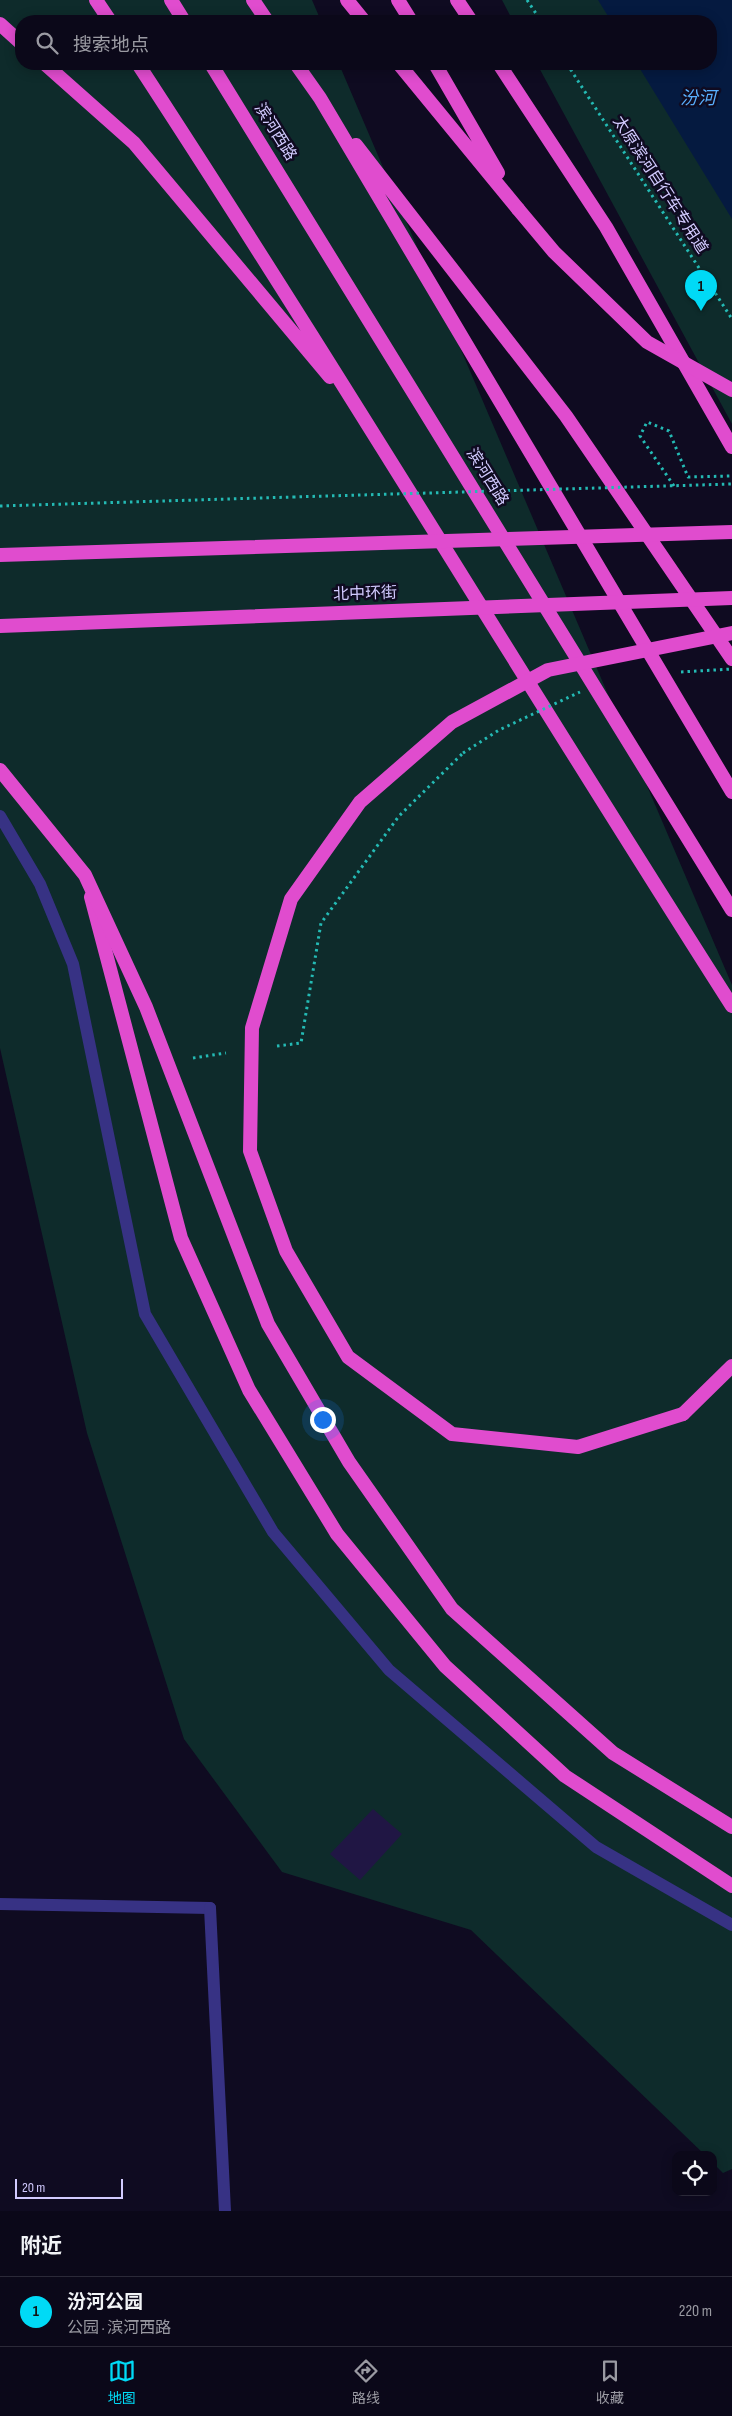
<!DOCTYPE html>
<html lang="zh">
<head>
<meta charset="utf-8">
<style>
  :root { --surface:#0b0819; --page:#191626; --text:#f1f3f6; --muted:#9a9aa2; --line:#2b2938; --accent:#00daf6 }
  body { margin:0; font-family:"Sofia Sans Condensed","Noto Sans SC",sans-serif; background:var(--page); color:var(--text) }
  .controls { position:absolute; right:15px; bottom:15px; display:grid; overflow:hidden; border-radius:10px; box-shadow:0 2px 12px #0003 }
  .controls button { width:45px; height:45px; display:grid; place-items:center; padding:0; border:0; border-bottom:1px solid var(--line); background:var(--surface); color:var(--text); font:25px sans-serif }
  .scale { position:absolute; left:15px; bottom:12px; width:108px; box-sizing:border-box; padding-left:5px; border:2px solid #d2cbff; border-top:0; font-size:14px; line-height:18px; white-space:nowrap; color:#d2cbff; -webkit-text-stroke:4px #0f0b21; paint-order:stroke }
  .you { position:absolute; left:322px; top:1419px; width:18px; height:18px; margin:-12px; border:4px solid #fff; border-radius:50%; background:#1a73e8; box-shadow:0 0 0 8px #1a73e833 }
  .badge { display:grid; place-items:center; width:32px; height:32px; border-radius:50%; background:var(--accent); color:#111; font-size:16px; font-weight:700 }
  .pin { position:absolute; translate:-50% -41px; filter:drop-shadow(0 1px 2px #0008) }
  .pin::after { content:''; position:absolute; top:26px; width:18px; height:15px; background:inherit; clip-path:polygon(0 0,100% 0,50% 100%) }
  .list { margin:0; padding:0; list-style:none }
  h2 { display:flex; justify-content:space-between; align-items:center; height:65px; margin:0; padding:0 20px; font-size:21px }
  h2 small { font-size:16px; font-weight:400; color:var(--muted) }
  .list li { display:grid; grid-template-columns:32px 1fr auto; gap:15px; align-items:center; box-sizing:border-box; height:70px; padding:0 20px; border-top:1px solid var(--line) }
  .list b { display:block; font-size:19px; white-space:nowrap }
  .list p { margin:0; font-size:16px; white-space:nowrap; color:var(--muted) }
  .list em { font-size:16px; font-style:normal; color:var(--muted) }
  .icon { flex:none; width:28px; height:28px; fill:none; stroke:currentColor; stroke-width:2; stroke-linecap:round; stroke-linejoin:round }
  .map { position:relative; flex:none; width:732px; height:2211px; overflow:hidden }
  .search { position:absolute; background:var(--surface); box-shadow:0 2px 12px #0003; left:15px; right:15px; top:15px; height:55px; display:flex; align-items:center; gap:12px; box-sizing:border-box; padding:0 18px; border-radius:20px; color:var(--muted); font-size:19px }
  .sheet { height:135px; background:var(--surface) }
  nav { display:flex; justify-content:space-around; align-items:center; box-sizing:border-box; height:70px; border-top:1px solid var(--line); background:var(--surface); font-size:14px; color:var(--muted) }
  nav a { display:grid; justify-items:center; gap:2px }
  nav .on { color:var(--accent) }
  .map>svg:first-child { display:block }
</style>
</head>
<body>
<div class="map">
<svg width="732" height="2211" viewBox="0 0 732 2211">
  <rect width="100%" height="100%" fill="#0f0b21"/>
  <path fill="#0e2b2b" d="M0,0H312L321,21H21V64H339L732,985V2169L723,2173L713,2163V2155H705L471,1930L282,1872L184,1739L87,1433L0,1048Z
    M502,0H732V424L537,64H711V21H513Z"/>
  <path fill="#051a40" d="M598,0H732V219L637,64H711V21H611Z"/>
  <path fill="#201644" d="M373,1809L402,1834L360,1880L330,1854Z"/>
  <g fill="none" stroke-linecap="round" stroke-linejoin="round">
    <path stroke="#24bab4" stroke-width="3" stroke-dasharray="2.5 4" stroke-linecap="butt" d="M527,0L541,21
      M567,64L732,319
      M674,486L640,436L647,422L669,431L688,477L732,476
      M0,506L293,497
      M277,1046L301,1043L321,923L399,816L463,753
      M193,1058L226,1053"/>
    <path stroke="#373284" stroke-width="12" d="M0,1904L210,1908"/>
    <path stroke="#373284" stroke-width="12" d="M0,816L40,884L73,964L145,1314L273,1532L389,1670L596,1847L732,1925
      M210,1908L225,2211"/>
    <path stroke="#e04cce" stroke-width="14" d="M96,0L110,21
      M171,0L184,21
      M253,0L267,21
      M347,0L364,21
      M398,0L411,21
      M457,0L471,21
      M0,24L21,43
      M45,64L134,143L330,377
      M138,64C341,375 532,693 732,1006
      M211,64L732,910
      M296,64L320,98L732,792
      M399,64L518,209
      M435,64L498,173
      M499,64L606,227L732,447
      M356,145L566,416L732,659
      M91,897L181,1238L249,1390L337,1534L445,1666L565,1776L732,1886
      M683,1414L732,1366"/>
    <path stroke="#24bab4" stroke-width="3" stroke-dasharray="2.5 4" stroke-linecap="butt" d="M293,497L732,484
      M681,672L732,669
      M463,753L499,730L580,692"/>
    <path stroke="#e04cce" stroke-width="14" d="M518,209L554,252L647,342L732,390
      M0,555L732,532
      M0,626L732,598
      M0,770L85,875L146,1007L268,1324L349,1462L452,1609L613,1753L732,1827
      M683,1414L578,1447L452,1434L348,1357L286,1251L250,1151L252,1028L291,899L360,802L452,722L548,670L732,633"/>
  </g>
  <g text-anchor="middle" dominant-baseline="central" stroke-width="5" stroke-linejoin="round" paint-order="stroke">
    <g font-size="16" fill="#d2cbff" stroke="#0f0b21">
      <text transform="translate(275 132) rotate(58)">滨河西路</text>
      <text transform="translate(660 185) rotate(57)">太原滨河自行车专用道</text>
      <text transform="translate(487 477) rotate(58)">滨河西路</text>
      <text transform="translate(365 594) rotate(-2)">北中环街</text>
    </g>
    <g font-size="18" font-style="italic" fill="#59b0ff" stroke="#0f0b21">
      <text x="698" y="98">汾河</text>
    </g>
  </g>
</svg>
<div class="controls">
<button><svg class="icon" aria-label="locate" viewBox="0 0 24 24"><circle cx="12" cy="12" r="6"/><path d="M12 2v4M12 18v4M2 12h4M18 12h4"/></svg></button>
</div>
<div class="scale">20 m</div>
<div class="you"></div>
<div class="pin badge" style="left:701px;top:311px">1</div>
<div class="search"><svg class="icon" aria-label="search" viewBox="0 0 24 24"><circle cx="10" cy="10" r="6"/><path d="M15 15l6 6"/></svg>搜索地点</div>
</div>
<section class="sheet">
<h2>附近<small></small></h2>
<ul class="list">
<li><span class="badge">1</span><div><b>汾河公园</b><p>公园 · 滨河西路</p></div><em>220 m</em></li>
</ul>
</section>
<nav>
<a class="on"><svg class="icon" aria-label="map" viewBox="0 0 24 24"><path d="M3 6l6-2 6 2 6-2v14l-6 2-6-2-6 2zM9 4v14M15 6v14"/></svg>地图</a>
<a><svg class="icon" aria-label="directions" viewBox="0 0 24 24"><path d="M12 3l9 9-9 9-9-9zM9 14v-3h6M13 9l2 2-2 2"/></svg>路线</a>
<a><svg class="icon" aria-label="saved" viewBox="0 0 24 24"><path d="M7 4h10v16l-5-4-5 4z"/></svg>收藏</a>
</nav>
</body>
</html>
